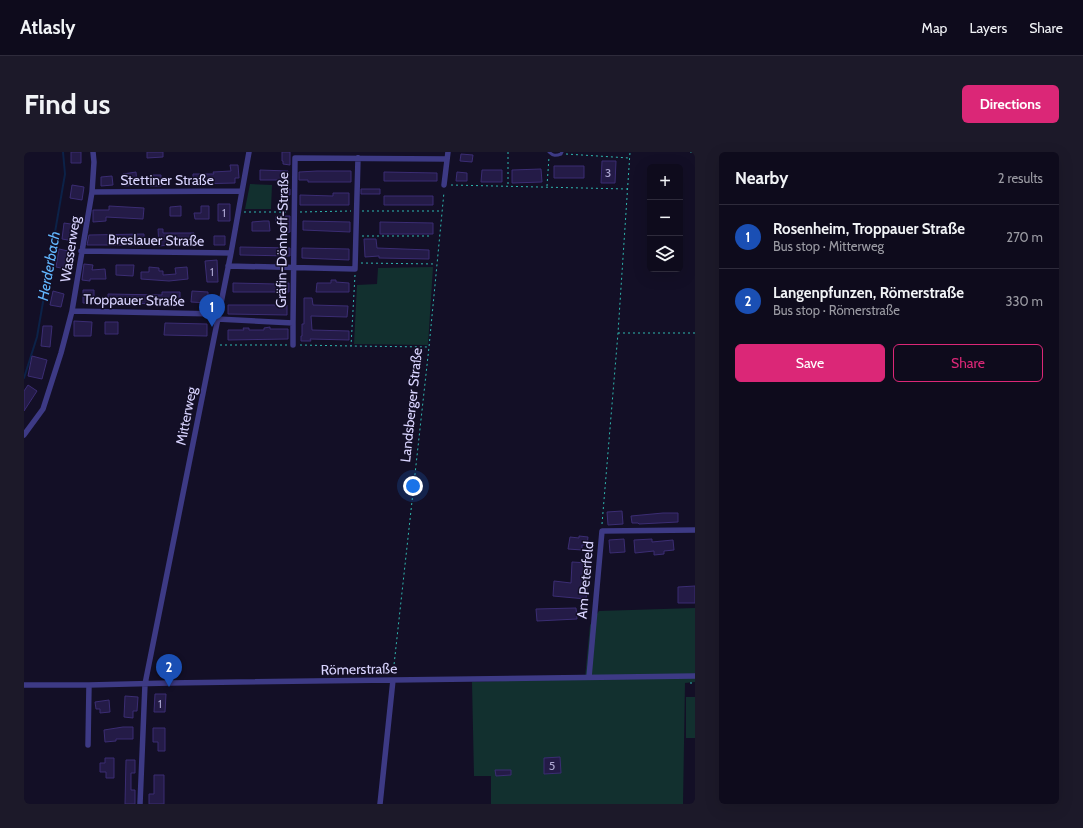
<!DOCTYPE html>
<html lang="en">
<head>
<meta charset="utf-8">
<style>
  :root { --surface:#0e0b1c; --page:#1c1929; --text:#f1f3f6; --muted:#9b9ba3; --line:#2e2b3b; --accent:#db2777 }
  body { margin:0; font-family:Cabin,sans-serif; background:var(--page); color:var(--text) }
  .controls { position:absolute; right:12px; top:12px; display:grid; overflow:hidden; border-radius:6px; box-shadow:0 4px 16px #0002 }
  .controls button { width:36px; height:36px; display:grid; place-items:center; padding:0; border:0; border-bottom:1px solid var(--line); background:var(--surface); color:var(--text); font:20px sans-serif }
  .you { position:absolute; left:389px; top:334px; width:14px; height:14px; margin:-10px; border:3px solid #fff; border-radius:50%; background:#1a73e8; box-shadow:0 0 0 6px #1a73e833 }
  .badge { display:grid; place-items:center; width:26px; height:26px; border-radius:50%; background:var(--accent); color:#fff; font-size:13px; font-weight:700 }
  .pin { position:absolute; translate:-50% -33px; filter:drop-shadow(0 1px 2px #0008) }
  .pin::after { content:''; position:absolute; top:21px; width:14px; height:12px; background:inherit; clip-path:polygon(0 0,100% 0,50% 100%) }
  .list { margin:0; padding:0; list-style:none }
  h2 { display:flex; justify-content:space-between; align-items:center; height:52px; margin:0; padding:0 16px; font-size:17px }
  h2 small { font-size:13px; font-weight:400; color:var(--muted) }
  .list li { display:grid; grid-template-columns:26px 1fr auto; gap:12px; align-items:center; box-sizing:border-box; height:64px; padding:0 16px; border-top:1px solid var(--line) }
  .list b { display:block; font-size:15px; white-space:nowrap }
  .list p { margin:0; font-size:13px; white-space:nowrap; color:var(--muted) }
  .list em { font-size:13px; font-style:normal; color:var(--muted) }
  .actions { display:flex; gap:8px; padding:12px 16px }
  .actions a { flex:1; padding:9px 0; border:1px solid var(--accent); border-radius:6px; text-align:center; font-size:14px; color:var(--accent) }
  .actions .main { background:var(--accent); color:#fff }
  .icon { flex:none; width:22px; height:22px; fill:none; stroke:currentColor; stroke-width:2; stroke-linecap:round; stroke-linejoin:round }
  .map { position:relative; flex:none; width:671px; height:652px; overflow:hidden; border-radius:6px }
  header { display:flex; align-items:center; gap:24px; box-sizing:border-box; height:56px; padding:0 20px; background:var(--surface); border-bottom:1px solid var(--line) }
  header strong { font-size:19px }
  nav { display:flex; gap:22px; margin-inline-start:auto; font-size:14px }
  .intro { display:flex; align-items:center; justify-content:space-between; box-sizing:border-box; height:96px; padding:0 24px }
  h1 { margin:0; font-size:28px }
  .button { padding:10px 18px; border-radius:6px; background:var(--accent); color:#fff; font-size:14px; font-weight:700 }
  main { display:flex; gap:24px; padding:0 24px }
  aside { flex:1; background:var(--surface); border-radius:6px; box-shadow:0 4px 16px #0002 }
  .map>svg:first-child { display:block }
</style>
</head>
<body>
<header>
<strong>Atlasly</strong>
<nav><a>Map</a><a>Layers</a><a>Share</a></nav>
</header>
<div class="intro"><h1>Find us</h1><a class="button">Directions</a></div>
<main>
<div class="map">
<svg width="671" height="652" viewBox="0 0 671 652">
  <rect width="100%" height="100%" fill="#130f26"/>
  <path fill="#12302f" d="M226,32L248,33L247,57H221Z
    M409,115L404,193L330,192L333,133L353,132L354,116Z
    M671,456V530L661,531L659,652H467V624H450L448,530L561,526L566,473L575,459Z
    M662,545H671V586H662Z"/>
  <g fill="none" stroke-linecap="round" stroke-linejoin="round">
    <path stroke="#0c2248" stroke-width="2" d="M0,226L13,185L41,22L39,0"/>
  </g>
  <path fill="#241b47" stroke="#3b2d73" d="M47,0H57V11H47Z
    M123,0H139V5L123,6Z
    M258,0H266V13L259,12V9H258Z
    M437,2L449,3L448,10L436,9Z
    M578,9H592L591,31H577Z
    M206,13H214L215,26H211V31L169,32V22H190L189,20L207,19Z
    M530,14H560V26H530Z
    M517,17L518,30L488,31V18Z
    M236,18L264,19V28H236Z
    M458,18H478V30H457Z
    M293,19H327V30H284V28H275V20Z
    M112,20L113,33L100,34L99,22Z
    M360,20L413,21V29H360Z
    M433,20L443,21V29H432Z
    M126,23H137V34H126Z
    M88,24L89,33L77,34V25Z
    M48,33L60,35L58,48L46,46Z
    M257,37H266V43H264V54H257Z
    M337,37H356V42H337Z
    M309,41H325V53H276V43L309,44Z
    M360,44H409V53H360Z
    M194,52H206V69H194Z
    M85,54L120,56L119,67L82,65V69L69,70V58H85Z
    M157,54V64H146V55Z
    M177,54H185V67H171L170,61H177Z
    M252,64H266V80L258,81L257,69H252Z
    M240,69H245L246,79H228V70Z
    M279,69L326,70V80L279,78Z
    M356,70L409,71V82H356Z
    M40,71L53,73L50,89L38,87Z
    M134,77H139V81H170V90H145V93L135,94Z
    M120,82V93H63L65,83Z
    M190,84H201V93H190Z
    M340,87H352L353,96L405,98V107L355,106V104L341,105Z
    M216,95L266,96V104L216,103Z
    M278,96L325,97V108L278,106Z
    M35,97L49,100L46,118L32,115Z
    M193,108L194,130H183L181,109Z
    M60,112L69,113L68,118L81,117L82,127H66V129L58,128Z
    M92,113H110L109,124L92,123Z
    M125,115L135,116V119H139V123L152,122L151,116L163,115L164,127L145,129L117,127V120H125Z
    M307,128H312V130L325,131V140H292L293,131H307Z
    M209,131L252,132V131H265V140H209Z
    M59,138H70V151H59Z
    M29,139L40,142L37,155L26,153Z
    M168,139L184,140V151L167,150Z
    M138,140H156V151L84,152V142L138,143Z
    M280,146H288L289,153L324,154L323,165L287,164L288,178L325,179V188L286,187L287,189H277V184H278V172H280Z
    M204,153H263V163L204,162Z
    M50,169L68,170L67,184H50Z
    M81,170H94V182H81Z
    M141,171L183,172V184L140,183Z
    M19,174H28L26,195L17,194Z
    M246,175V177H264V187L204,188V178H220L219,176H225V178H240V176Z
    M8,204L23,208L18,227L4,224Z
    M4,233L13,239L0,259V239Z
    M598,359L599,372L584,373L583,360Z
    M639,361H654V370L615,372L614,371H608L607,364Z
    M555,384L564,385L563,393H558V398L544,397L546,385L555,386Z
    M600,387L601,400L586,401L585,388Z
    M628,387V390L649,388L650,398L640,399V402L630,403V399L611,401L610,388Z
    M548,410L565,411L562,447L529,444L530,429L547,431Z
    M671,434V451H654V435Z
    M552,456L553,467L513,469L512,457Z
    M131,542H142L141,560H130Z
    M101,544L114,545L113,559H109V566L100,565Z
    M85,548L86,560L76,561V557H72L71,550Z
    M99,575H109V587H92V589L81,590L80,578Z
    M129,576H141V599H134V590H129Z
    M536,605L537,621L520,622V606Z
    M81,606H90V626H82V620H76V611H81Z
    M102,608H111V621H107V638H111V652H101Z
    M471,618H487V623L472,624Z
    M130,623H140V652H125V642H130Z"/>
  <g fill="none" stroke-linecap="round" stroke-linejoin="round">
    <path stroke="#2fb8b0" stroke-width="1" stroke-dasharray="2 3" stroke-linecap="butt" d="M484,0V35
      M666,0L671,1
      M542,2L605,6
      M427,33L603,37
      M523,34L525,5
      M338,59H417
      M220,60H265
      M276,60L327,59
      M338,84H406
      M337,111L412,112
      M331,123L327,194L405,195
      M594,181H671
      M196,193H263
      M276,193L327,194
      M578,372L594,181L606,0
      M369,522L405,195L420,40
      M666,531H671"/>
    <path stroke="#3d3a85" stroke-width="3" d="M525,0C529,4 532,4 537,2L538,0"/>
    <path stroke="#3d3a85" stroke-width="5.5" d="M420,33L424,0
      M68,40L217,39
      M57,99L207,101
      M204,114L331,117L334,6
      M48,159L194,162
      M193,167L269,171L271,6L423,7
      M269,171V193
      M0,283L19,257L37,201L48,159L68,40L70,10L69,0
      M565,525L578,379L671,378
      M0,533H65L145,531L671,524
      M64,593L65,533
      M116,652L121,532L207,101L225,0
      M356,652L369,528"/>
  </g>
  <g text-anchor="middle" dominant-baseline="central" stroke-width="3" stroke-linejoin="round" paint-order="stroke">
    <g font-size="12" fill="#aca6d1">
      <text x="584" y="20">3</text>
      <text x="200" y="60">1</text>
      <text x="188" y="119">1</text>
      <text x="136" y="551">1</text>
      <text x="528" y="613">5</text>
    </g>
    <g font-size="14" fill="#d9d4ff" stroke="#130f26">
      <text x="143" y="28">Stettiner Straße</text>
      <text transform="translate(132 88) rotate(1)">Breslauer Straße</text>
      <text transform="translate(258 88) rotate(-89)">Gräfin-Dönhoff-Straße</text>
      <text transform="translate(46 97) rotate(-81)">Wasserweg</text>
      <text transform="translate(110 148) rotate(1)">Troppauer Straße</text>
      <text transform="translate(387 253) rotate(-84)">Landsberger Straße</text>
      <text transform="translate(162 264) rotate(-79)">Mitterweg</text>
      <text transform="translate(561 428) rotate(-85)">Am Peterfeld</text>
      <text transform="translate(335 517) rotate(-1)">Römerstraße</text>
    </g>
    <g font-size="15" font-style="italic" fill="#62b6ff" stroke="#130f26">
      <text transform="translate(25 114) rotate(-80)">Herderbach</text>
    </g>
  </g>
</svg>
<div class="controls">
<button>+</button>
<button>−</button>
<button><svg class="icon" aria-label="layers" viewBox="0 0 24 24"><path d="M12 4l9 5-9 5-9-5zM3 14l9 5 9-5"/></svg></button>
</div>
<div class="you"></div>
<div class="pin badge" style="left:188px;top:175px;background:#1a4fb4">1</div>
<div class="pin badge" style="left:145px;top:535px;background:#1a4fb4">2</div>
</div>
<aside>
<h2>Nearby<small>2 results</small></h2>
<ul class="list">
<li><span class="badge" style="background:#1a4fb4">1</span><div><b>Rosenheim, Troppauer Straße</b><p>Bus stop · Mitterweg</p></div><em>270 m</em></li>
<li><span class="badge" style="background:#1a4fb4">2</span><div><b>Langenpfunzen, Römerstraße</b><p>Bus stop · Römerstraße</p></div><em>330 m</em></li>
</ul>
<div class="actions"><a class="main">Save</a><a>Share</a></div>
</aside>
</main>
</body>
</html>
